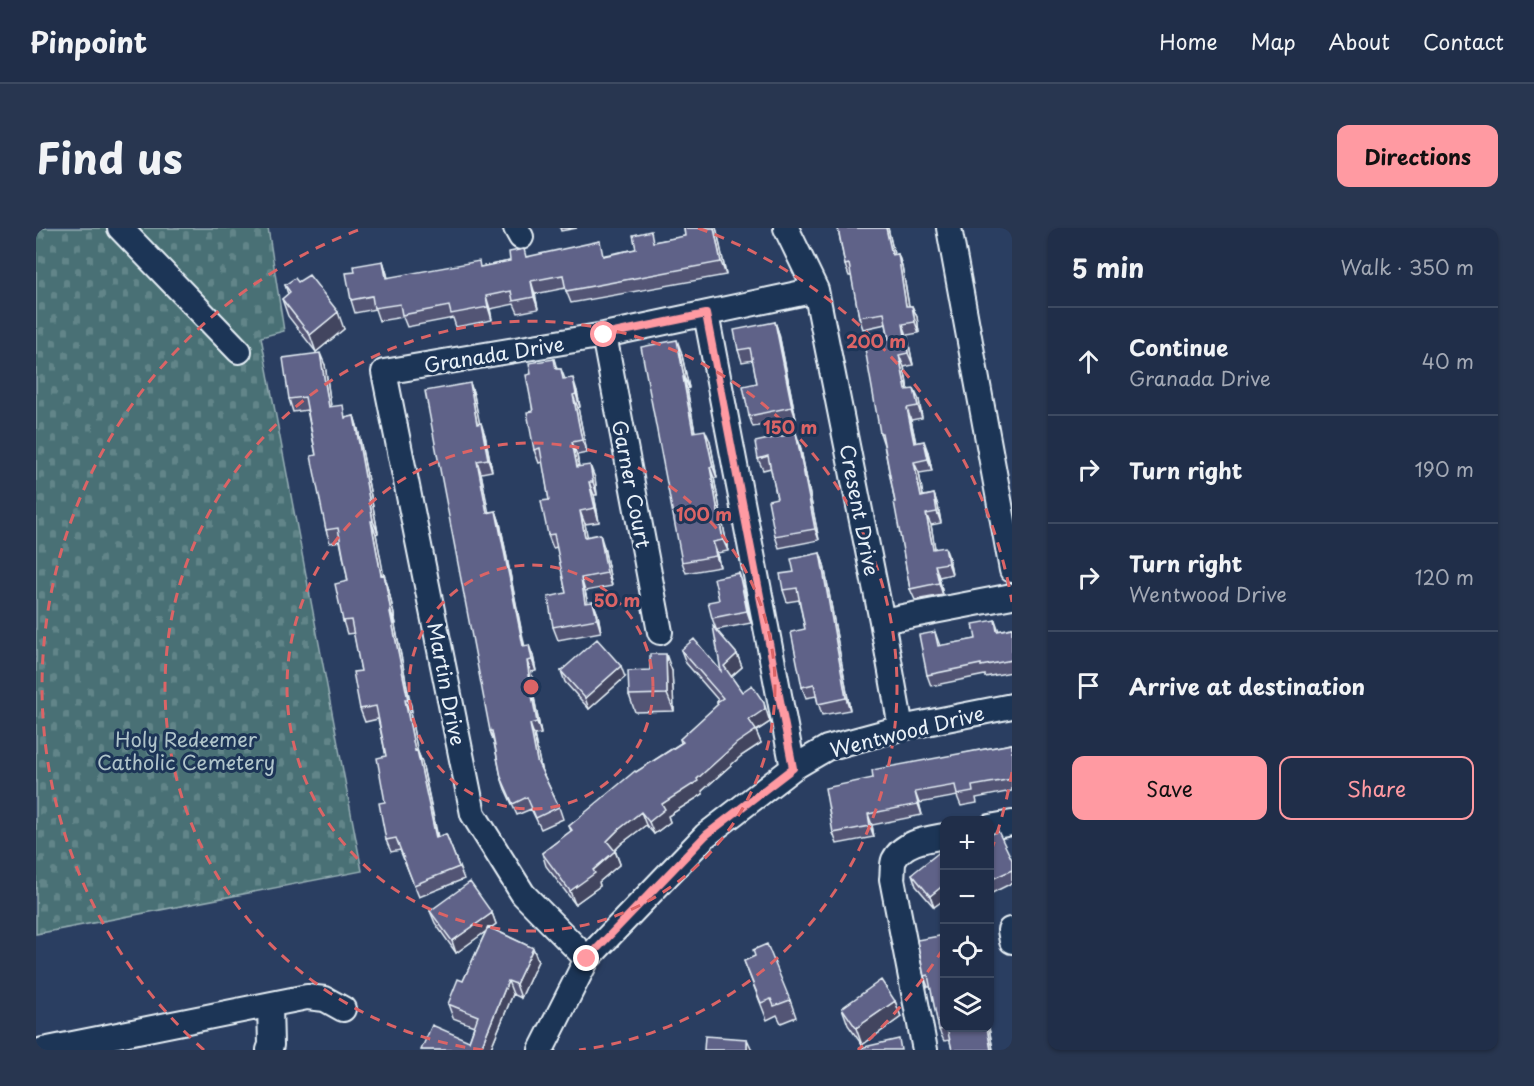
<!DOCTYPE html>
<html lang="en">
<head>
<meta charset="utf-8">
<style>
  :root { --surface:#202e49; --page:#283650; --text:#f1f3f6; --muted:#a2a8b4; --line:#3d4a61; --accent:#ff9aa2 }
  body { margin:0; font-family:"Playpen Sans",sans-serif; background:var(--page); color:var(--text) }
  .controls { position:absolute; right:18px; bottom:18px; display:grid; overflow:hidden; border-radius:12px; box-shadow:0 2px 4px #0004 }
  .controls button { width:54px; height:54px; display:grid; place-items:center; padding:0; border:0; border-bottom:2px solid var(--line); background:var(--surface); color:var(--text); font:30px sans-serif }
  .stop { position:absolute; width:18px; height:18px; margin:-14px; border:4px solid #ff9aa2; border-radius:50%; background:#fff }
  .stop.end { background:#ff9aa2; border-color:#fff; box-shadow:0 2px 6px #0008 }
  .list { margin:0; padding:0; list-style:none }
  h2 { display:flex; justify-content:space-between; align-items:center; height:78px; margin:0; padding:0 24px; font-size:26px }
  h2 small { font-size:20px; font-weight:400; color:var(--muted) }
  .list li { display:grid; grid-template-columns:39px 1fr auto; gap:18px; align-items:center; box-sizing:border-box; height:108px; padding:0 24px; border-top:2px solid var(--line) }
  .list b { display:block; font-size:22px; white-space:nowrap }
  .list p { margin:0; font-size:20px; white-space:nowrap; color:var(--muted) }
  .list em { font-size:20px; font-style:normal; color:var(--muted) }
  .actions { display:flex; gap:12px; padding:18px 24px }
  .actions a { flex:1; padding:14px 0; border:2px solid var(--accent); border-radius:12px; text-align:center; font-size:21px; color:var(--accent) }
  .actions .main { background:var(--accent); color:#111 }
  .icon { flex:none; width:33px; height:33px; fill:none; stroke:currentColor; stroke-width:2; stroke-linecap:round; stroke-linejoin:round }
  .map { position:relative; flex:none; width:976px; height:822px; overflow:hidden; border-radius:12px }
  header { display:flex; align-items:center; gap:36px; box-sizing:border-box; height:84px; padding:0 30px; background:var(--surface); border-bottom:2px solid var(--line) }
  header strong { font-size:28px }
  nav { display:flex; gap:33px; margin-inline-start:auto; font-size:21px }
  .intro { display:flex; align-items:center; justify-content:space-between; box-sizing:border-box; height:144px; padding:0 36px }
  h1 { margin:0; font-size:42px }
  .button { padding:15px 27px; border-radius:12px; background:var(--accent); color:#111; font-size:21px; font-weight:700 }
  main { display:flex; gap:36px; padding:0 36px }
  aside { flex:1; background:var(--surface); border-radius:12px; box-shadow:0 2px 4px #0004 }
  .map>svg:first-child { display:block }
</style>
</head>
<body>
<header>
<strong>Pinpoint</strong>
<nav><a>Home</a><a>Map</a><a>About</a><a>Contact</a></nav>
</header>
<div class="intro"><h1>Find us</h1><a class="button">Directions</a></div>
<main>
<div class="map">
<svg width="976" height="822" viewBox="0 0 976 822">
  <defs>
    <pattern id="cemetery-stones" width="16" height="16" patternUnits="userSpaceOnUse" patternTransform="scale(1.5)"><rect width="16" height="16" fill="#487074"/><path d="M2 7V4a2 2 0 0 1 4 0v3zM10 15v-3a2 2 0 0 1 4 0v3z" fill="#628589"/></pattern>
  </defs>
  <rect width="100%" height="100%" fill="#2a3e61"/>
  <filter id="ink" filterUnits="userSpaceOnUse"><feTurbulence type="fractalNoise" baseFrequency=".0167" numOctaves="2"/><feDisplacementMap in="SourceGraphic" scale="12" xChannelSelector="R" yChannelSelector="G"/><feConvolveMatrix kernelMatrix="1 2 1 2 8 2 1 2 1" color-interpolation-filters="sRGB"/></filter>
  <g filter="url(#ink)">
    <path fill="url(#cemetery-stones)" stroke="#98b0b6" stroke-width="1.5" d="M0,0H232L248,103L225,109L326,643L0,706Z"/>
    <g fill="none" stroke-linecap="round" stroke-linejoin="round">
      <defs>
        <path id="minor" d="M84,0L203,123
          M480,0L485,9
          M750,0L780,62L846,393L865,500
          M913,0L976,342
          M670,86L757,540
          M568,107L624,404
          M846,393L976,368
          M954,599L976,595
          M974,702L976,713
          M551,731L487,666L437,586L348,144L568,107L780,62
          M7,822L271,769L289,771L307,781
          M233,822L235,817L234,777
          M505,822L551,731L670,607L757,540L791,520L865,500L976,478
          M889,822L856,651C857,646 856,637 858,632C867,614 891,611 908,608"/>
      </defs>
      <use href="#minor" stroke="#e8f1f8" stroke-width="28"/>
      <use href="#minor" stroke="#1d3557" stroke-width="24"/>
    </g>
    <path fill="#525475" stroke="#e8f1f8" stroke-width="1.5" d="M524,0H541L525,3Z
      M648,0H680L690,47L535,75L529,60L499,66L502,81L482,85L478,76L454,81L456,92L420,99L417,90L371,99L367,89L343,93L339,81L319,85L315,72L319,44L347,33L352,50L445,39L474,33L491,29L569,27L600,21L619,14L649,8Z
      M802,0H852L858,27L862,26L866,38L873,78H876L881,89L883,105L871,107L877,137L868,139L872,162L883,172L886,190L875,192L880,215L892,224L896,243L883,245L887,268L898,266L902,278L905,295L895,297L899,321L913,330L916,346L903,349L907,367L879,372L874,361L859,274L848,217L844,205L853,111L850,96L827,101L823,89L816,48H813L809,37Z
      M262,54L308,101L280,124L252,88L246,71L252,66L249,57Z
      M739,94L743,106L760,191L717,199L713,188L721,155L717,132L706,134L702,122Z
      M645,123L653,160L651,161L659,204L674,213L681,250H678L692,323L681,325L684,339L650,345L646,334Z
      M518,131L521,141H525L529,151L541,163L544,179L542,180L551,225L541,227L543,239L559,250L561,267H558L563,294L549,296L551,309L568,319L576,358L549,363L552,375L557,374L562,387L565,404L522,412L517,399L530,365L521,319L517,320L512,307L513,272L507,234L503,235L498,222L495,146Z
      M289,137L295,179L311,190L318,188L322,201L342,305L340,306L347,346L352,359L360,396L359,397L376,484L374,485L381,522L386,534L402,609L410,606L428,651L383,669L364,622L355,624L350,612V528L342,491L329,494L324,481L325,443L318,405L311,406L307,393L312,353L304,313L294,315L290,302L280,227L271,182L257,184L253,171Z
      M434,155L438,167L443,195L449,207L456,243L445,245L452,284L460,283L464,295L488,417L497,428L500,443L495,444L498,459H496L505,506L498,507L505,541L523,579L527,591L505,601L495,581L481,587L469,561L465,549L458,515L454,503Z
      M764,217L783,312L743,320L739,308L741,270L735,240L727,242L722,231Z
      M784,325L788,337L814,482L786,487L780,468L770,470L766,459L769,401L763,372L751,374L747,362L758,344Z
      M707,356L715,395L680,402L701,426L706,439L695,449L706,464L732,488L734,494L720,503L725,515L705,528L666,563L667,566L632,588L634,594L618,606L610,597L586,615L579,622L584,636L563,654L564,658L539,676L510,638L506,625L535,603L533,598L600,544L645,515L644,511L682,477L681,474L683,473L650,435L645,422L685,443L680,401L676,390L683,372Z
      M959,392L963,403L976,400V444L949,449V447L895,458L891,447L899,404L904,418L940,411Z
      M525,443L589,449L553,481L529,454Z
      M636,443L638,483L599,484L593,467Z
      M976,516V563L940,570L941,575L925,578L921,568L883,575L886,587L836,597L838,609L801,616L797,605L837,550L930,525Z
      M954,607L976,632V655L954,666Z
      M909,626L898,679L880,658L876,646Z
      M394,683L456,685L460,696L455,700L497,720L502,733L485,770L477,766L454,822H385L433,813L438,798L417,790L412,776L427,753L450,703L420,725L399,695Z
      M881,712L909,800H953L957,822H916L914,812L908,813L903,802L895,759H892L888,748Z
      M708,733L754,772L760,789L745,795L741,787L731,792Z
      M859,773L865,789L826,817L812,797L806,780Z"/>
    <path fill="#42455f" stroke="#e8f1f8" stroke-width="1.5" d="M678,0H680L681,3L690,47L685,34Z
      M850,0H852L861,39L856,27Z
      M862,26L866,38L875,90L870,78Z
      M347,33L351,46L354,63L350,50Z
      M495,53L499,66L502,81L498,69Z
      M450,68L454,81L456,92L452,79Z
      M876,78L881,89L883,105L879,94Z
      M302,84L308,101L280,124L274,107Z
      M739,94L743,106L760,191L756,179Z
      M867,96L871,107L877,137L872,125Z
      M641,112L645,123L653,160L648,149Z
      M284,125L289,137L297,192L293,179Z
      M863,127L868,139L874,174L870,162Z
      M647,149L651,161L661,216L657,204Z
      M537,150L541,163L544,179L540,166Z
      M434,155L438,167L446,207L441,196Z
      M878,161L883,172L886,190L882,178Z
      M537,167L542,180L551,225L546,212Z
      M871,180L875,192L882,226L878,215Z
      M318,188L322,201L342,305L337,293Z
      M445,195L449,207L456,243L452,231Z
      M669,202L674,213L681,250L677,239Z
      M760,205L764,217L783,312L779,301Z
      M888,213L892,224L896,243L892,231Z
      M536,214L541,227L545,252L541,239Z
      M441,233L445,245L455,296L451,285Z
      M878,234L883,245L889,280L885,269Z
      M554,237L559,250L561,267L557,254Z
      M674,239L678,250L692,323L687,312Z
      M553,254L558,267L563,294L559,280Z
      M898,266L902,278L905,295L901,284Z
      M460,283L464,295L491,430L487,418Z
      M544,283L549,296L554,322L549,309Z
      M890,286L895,297L901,332L897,321Z
      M335,293L340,306L350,359L345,347Z
      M564,306L568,319L576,358L571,345Z
      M677,314L681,325L684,339L680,328Z
      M909,319L913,330L916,346L912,335Z
      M784,325L788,337L814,482L810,470Z
      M899,337L903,349L907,367L903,355Z
      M703,345L707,356L715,395L711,383Z
      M348,346L352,359L360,396L355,384Z
      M545,350L549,363L554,388L549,375Z
      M557,374L562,387L565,404L561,391Z
      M354,384L359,397L376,484L372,472Z
      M493,417L497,428L500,443L496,432Z
      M630,426L636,443L638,483L631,466Z
      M701,426L706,439L692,451L688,438Z
      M491,433L495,444L498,459L493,447Z
      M585,438L589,449L553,481L549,470Z
      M492,447L496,459L505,506L501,494Z
      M369,472L374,485L384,535L379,523Z
      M728,475L734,494L720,503L725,515L705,528L666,563L667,566L632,588L634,594L618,606L613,594L626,576L661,551Z
      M494,496L498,507L506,545L501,533Z
      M381,522L386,534L404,622L400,610Z
      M879,564L883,575L886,587L882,576Z
      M605,584L610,597L586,615L575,626L571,613L582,602Z
      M832,586L836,597L838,609L834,598Z
      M579,623L584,636L563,654L564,658L539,676L534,663Z
      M909,656V671L898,679L894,668Z
      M456,685L460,696L420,725L416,713Z
      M497,720L502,733L485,770L480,756Z
      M472,753L477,766L454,822H444Z
      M859,773L865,789L826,817L820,800Z
      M951,800H953L957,822H955Z
      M711,811L716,822H711Z"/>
    <path fill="#5f6288" stroke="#e8f1f8" stroke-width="1.5" d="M648,0H678L685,34L530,63L527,47L495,53L498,69L477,73L475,63L450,68L452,79L415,86L413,78L366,87L364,76L338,80L336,68L315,72L310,45L319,44L318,38L347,33L350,50L443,33L444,39L474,33L473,24L488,21L490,29L564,13L567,28L600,21L597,7L615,3L617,14L649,8Z
      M802,0H850L856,27L862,26L870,78H876L879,94L867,96L872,125L863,127L870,162L878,161L882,178L871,180L878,215L888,213L892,231L878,234L885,269L898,266L901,284L890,286L897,321L909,319L912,335L899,337L903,355L874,361L858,274H859L846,205H844L828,115L853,111L848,85L823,89L813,36L809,37Z
      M273,47L302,84L274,107L246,71L254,64L249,57L259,50L262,54Z
      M739,94L756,179L713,188L707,158L721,155L714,120L702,122L698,102Z
      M641,112L648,149H647L657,204L669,202L677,239H674L687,312L677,314L680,328L646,334L605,119Z
      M284,125L293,179L307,177L309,190L318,188L337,293H335L345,347L348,346L355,384H354L372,472H369L379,523L381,522L400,610L410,606L423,639L378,657L360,610L350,612L343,575L349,574L341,530L350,528L340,478L324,481L317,444L325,443L315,392L307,393L299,356L312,353L302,300L290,302L275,228L280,227L269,169L253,171L247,130Z
      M518,131L520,141H525L527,151L537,150L540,166L537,167L546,212L536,214L541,239L554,237L557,254H553L559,280L544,283L549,309L564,306L571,345L545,350L549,375L557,374L561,391L517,399L512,369L530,365L518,306L512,307L505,273L513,272L504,220L498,222L491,184L497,183L490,147L495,146L493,135Z
      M434,155L441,196L445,195L452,231L441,233L451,285L460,283L487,418L493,417L496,432L491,433L493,447H492L501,494L494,496L501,533L523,579L500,590L491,569L477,576L465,549L456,503H454L389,163Z
      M760,205L779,301L739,308L732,272L741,270L732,228L722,231L719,214Z
      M784,325L810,470L782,476L778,456L766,459L755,404L769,401L761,360L747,362L744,346L758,344L755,331Z
      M703,345L711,383L676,390L672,374L683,372L678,350Z
      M959,392L961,403L976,400V432L945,438V436L891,447L883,407L899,404L902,418L940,411L937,396Z
      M677,398L701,426L688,438L706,464L716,457L728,475L729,481L713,492L720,502L701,515L661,551L662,553L626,576L629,581L613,594L605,584L582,602L571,613L579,623L557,642L559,645L534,663L506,625L536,602L533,598L599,543L600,544L647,514L644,511L682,476L681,474L687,470L645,422L658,411L685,443Z
      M561,411L585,438L549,470L525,443Z
      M614,426H630L631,466L593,467L592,443L614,442Z
      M976,516V551L936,558L937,564L921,567L919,557L879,564L882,576L832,586L834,598L797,605L789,560L837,550L836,542Z
      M962,603L976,632V642L954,652V607Z
      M906,622L909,626V656L894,668L876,646Z
      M434,654L456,685L416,713L394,683Z
      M452,699L497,720L480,756L472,753L444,822H385L396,797L433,813L442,788L412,776L422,751L427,753Z
      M909,707V800H951L955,822H916L911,800L903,802L892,747L888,748L881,712Z
      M731,716L754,772L738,778L735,771L725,775L708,733L719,728L717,722Z
      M845,752L859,773L820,800L806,780Z
      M669,808L711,811V822H668Z
      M863,811L865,822H825L824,820Z"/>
  </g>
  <g fill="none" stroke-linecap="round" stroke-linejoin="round" filter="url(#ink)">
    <path stroke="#ff9aa2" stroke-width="8" d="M551,731L670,607L757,540L670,86L568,107"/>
  </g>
  <g fill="none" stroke="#db6466" stroke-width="3" stroke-dasharray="10 8">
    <circle cx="495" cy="459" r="122"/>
    <circle cx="495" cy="459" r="244"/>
    <path d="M447 822A366 366 0 1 1 543 822"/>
    <path d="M976 544A488 488 0 0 1 954 626M907 721A488 488 0 0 1 822 822M168 822A488 488 0 0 1 328 0M662 0A488 488 0 0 1 976 374"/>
  </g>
  <g text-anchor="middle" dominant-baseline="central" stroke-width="6" stroke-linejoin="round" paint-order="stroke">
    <g font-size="20" fill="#e8f1f8" stroke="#1d3557">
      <text transform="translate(458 126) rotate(-9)">Granada Drive</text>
      <text transform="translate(596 256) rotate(79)">Garner Court</text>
      <text transform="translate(824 282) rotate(79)">Cresent Drive</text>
      <text transform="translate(411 456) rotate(79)">Martin Drive</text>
      <text transform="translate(871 503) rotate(-14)">Wentwood Drive</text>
    </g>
    <g font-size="20" fill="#b0c4ca" stroke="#1d3557">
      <text x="150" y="511">Holy Redeemer<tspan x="150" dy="23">Catholic Cemetery</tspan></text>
    </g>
  </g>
  <circle cx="495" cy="459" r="9" fill="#db6466" stroke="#1d3557" stroke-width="3"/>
  <g font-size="18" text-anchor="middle" font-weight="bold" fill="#db6466" stroke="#1d3557" stroke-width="6" stroke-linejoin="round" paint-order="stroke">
    <text x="840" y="120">200 m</text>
    <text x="754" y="206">150 m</text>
    <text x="668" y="293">100 m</text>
    <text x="581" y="379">50 m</text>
  </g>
</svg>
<div class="controls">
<button>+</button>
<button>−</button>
<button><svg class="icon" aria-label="locate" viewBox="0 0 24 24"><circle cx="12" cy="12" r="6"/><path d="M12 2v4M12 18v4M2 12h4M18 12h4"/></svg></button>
<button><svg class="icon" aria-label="layers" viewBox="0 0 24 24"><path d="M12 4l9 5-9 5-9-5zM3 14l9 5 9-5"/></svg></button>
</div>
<div class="stop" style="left:568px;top:107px"></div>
<div class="stop end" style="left:551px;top:731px"></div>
</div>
<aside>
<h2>5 min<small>Walk · 350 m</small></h2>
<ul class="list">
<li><svg class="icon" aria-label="ahead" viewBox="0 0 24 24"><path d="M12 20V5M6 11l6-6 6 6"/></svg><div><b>Continue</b><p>Granada Drive</p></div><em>40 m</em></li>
<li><svg class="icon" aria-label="right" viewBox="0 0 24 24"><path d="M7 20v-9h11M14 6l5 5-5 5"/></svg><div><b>Turn right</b></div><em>190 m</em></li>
<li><svg class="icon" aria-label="right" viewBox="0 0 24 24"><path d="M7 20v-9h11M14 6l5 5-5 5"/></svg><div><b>Turn right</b><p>Wentwood Drive</p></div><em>120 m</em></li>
<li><svg class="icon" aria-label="arrive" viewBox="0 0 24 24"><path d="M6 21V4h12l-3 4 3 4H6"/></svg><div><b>Arrive at destination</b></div></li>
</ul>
<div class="actions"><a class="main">Save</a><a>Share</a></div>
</aside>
</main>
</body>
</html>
